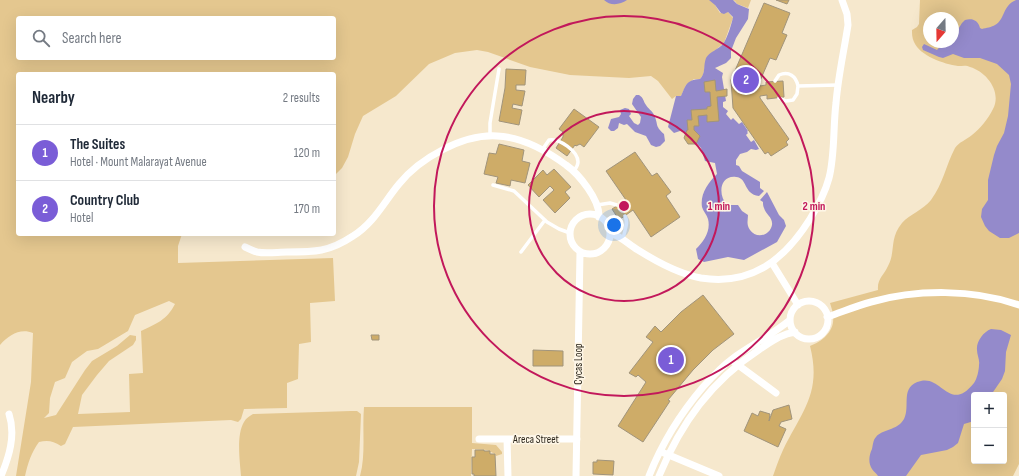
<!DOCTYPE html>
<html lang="en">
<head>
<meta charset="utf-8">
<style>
  :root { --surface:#fff; --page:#f6f6f7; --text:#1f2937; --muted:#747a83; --line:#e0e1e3; --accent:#7a5dd7 }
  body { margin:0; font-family:"Sofia Sans Condensed",sans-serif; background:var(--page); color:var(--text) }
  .controls { position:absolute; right:12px; bottom:12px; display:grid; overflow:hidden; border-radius:4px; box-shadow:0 4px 16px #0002 }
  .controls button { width:36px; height:36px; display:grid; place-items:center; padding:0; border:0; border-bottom:1px solid var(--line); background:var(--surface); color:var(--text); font:20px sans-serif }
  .compass { position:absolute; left:923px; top:12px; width:36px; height:36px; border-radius:50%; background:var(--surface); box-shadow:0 4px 16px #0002; rotate:200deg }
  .you { position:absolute; left:614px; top:225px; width:14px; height:14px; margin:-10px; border:3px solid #fff; border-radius:50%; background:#1a73e8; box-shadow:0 0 0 6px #1a73e833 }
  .badge { display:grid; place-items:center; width:26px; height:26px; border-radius:50%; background:var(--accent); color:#fff; font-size:13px; font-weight:700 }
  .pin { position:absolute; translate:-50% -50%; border:2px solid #fff; box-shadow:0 1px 4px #0006 }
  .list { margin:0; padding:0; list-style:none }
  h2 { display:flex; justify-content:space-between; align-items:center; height:52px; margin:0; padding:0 16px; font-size:17px }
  h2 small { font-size:13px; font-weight:400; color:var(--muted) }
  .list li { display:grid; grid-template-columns:26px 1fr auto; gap:12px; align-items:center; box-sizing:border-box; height:56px; padding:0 16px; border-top:1px solid var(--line) }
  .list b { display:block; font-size:15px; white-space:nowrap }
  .list p { margin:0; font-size:13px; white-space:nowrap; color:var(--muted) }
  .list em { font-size:13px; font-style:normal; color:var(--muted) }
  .icon { flex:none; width:22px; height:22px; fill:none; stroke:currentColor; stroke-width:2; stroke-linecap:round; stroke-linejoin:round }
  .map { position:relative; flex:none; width:1019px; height:476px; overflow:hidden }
  .search { position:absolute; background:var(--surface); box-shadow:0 4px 16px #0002; left:16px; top:16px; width:320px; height:44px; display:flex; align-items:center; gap:10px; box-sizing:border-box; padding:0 14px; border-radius:4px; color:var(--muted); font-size:15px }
  .panel { position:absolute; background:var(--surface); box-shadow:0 4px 16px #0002; left:16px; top:72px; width:320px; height:164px; border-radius:4px }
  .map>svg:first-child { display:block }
</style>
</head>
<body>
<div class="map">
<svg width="1019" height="476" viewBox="0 0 1019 476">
  <rect width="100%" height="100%" fill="#f6e8cd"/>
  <path fill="#e4c78f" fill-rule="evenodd" d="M0,0H718L715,5L720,13L728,12L733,18L724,43L707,57L703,75L700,79H694L686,85L681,96H676L672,99L658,81L651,76L629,78L570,75L530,67L488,52L477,50L455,53L429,64L396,96L363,116L355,134L348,157L342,168L334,176V74H18V234H182L178,246V263L333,258L335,301L310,303L311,342L299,344L298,379L287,383V408L244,409L241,419L238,422L231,420L73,427L65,444L61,446C53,441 48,440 39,442C31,453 28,463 25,476H16L31,382L33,333C20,328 9,335 0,345ZM18,18H334V58H18ZM169,301L175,304C167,320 156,324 141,331L143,373L129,374L130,412L78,414L82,395L97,375L109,361L133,345L136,340V336L130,335L117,346L92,361L85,370L56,415L44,418L49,413L50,398L55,382L65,378L72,362L87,351L98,349L128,331L135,315Z
    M732,0H751L748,8L737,4L735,1Z
    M920,0H1019V464L1013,476H773C776,467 779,459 783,450C802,411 822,393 810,346C823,341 835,331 833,316C833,311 831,307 830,303L878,290C877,279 884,275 888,266C896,251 889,239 902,223C910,214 923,210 931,200C943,184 946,165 955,148C959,142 966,140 972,135C980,129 988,119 993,109C1002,92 987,72 970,67C967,65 962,66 958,66C944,64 920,56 914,42C912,38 912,34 912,30L917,27L919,24ZM929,18H953V42H929ZM974,395H1004V461H974Z
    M364,407H472V443L496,445L502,452V454L496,456L495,454L487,450L472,449L471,476H360C366,454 362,430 364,407Z
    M351,411H357L361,414L359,462L356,476H241C240,462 236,435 244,422C246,418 250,416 253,414Z"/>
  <path fill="#948acb" d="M604,0H627C620,5 610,6 604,0Z
    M709,0H733L737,4L749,9L748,19L736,38L731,51V58L726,63L715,68L723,73L722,77L726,101L723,102V107L728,111L726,114L731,120L733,118L739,124L742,122L748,131L747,132L748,133L746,135L751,142L754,140L759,149L756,150L751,149L747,152L740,154L736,160V165L739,166L742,171L760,182V188L764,191L759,196C743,194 748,178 736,177C719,175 718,196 727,205H738L742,211L748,215C748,220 746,224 750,230C756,239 770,236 772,225C773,217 766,215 764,208C763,206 763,204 763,202L760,200L767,192L779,215L784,220L786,226L777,242L744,260L728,257L704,262L698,259L696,249C704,241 711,231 708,219C707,215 703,211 702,207C700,194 708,183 717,174L715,163L705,161L701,148L688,133L680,131L674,133L668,127L676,96H681C686,85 686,80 700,79C706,73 703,66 706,58C709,52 719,49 723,44C727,39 732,23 733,17L728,12L724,14L721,13L715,5Z
    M1016,0H1019V233L1009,238H1000L989,231L985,226L981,217L982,209L988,200V180L994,155L997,146L1004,133L1008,116L1011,84L1009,75L997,64L980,58H964L953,54L943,58L939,57L923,50L922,47L924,44L937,50L944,42H953V32L957,31L962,23L965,20C972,18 978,20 980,28L982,29C986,28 992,27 995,25C1005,20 1002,6 1016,0Z
    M636,95H639C644,98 643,101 646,105C648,109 652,110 654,115C659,125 654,125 664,134L665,141L660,146L656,147L651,145L646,136L635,132L627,124L624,125L619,123L618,128L614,131H611L608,128L611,119L619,117L621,114L620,110L625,108L629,109L631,114L629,116L634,123L638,125L640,123L641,117L632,104L633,99Z
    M991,329L1001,330L1011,335L1006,352L1005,371L1002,379L991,395H974V421L964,424L958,443L953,447L947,450L921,455L906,476H878C876,473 874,472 872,469C868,463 869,455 872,449C873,445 873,440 876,437C882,429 897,431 904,419C911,406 899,386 921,381C942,376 950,413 974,383C977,379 979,370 979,365C980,360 977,355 977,350C976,342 983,332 991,329Z"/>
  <path fill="#ceac68" stroke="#a1947b" d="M776,0H789L787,4Z
    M764,3L790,13L782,33L787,35L776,60L770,58L759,83L760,86L766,85V82L783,81L784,97L767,99V95L760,96V98L789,139L786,142L788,145L771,156L768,152L765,154L733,108L731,80Z
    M506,69L526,70L525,85H516V90L525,91L522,106L513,104L512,108L522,110L519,125L499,121L505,88Z
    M715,80L716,91L727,89V96L717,97L719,121L707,122V115L698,116L699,126H694V130L700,136L696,144H688L684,138L687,130H688L687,120H692L691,110L707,109V107L711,106L710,92H705L704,82Z
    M574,109L599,127L584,147L580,144L576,146L575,145L567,156L556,148L563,137V132L559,129Z
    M499,144L524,150L522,161L530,163L525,183L511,180L510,186L496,183L498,177L484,174L489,153L496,154Z
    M635,152L652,176L657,173L671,192L666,196L680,217L651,237L633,210L619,220L612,209L626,200L606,171Z
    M554,169L571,187L565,192L570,198L555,213L543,200L554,190L550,186L539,197L528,185L543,170L547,175Z
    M703,295L734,334L713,350L693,370L668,400L670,401L643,442L618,426L646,382L638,375L636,377L629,373L653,342L646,337L655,326L661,332L681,312Z
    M371,335H379V340H372Z
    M533,350L563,351V366H533Z
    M789,405L792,419L781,422L779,426L786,429L778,447L744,431L752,413L758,416L760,411L770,414L769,421L773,410Z
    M475,450H484V451H490V454H495L496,476H474V474H472V457H475Z
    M597,460L614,461L613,475L593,474V462H597Z"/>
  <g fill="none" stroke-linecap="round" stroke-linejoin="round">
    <path stroke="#fff" stroke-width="3.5" d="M775,81L779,75C789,71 796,76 798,86L838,85
      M779,98L786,101L793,100L797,94L798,86
      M490,136V123L499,69
      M542,150L549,140C559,138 578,151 578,162C578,166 575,169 574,171
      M493,185L514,191L547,222L559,229L570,233
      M597,205L610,203L617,205
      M623,239C624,231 629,224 625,216
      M521,252L545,220"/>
    <path stroke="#fff" stroke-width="7" d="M570 234a20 20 0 1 1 40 0a20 20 0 1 1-40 0Z
      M610,233C621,236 628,244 638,250C657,262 679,274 701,278C752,286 785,259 810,219C818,206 825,193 829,178C835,155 833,127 836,103C838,77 844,51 848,25L847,14L842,0
      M245,247C249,249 253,251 257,252C266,254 278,252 287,252C315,252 329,252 353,236C374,223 384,202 399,184C420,158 463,134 497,136C521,137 547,151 566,165C579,174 600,200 599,217
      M772,263L798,305
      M790 320a19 19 0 1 1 38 0a19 19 0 1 1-38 0Z
      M827,317C842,312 856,306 871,302C917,289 974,289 1019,305
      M734,362L776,393
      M479,439H507
      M664,453L719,476
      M1,476C9,457 16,435 9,414
      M508,476L507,439H577
      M576,476L580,252
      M649,476C662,443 680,414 703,387C712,377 721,367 732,359C751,345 772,335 790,320
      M659,476C681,423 711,381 760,349C771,342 781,334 795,332"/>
  </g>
  <g fill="none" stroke="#c2185b" stroke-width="2">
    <circle cx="624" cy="206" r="95"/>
    <circle cx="624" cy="206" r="190"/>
  </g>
  <g text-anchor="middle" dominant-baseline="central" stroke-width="3" stroke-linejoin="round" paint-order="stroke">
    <g font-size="11" fill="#2a251b" stroke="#fef6e6">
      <text transform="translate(578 364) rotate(-90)">Cycas Loop</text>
      <text x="536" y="439">Areca Street</text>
    </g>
  </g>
  <circle cx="624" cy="206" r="6" fill="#c2185b" stroke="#fef6e6" stroke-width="2"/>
  <g font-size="12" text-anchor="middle" font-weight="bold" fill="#c2185b" stroke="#fef6e6" stroke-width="3" stroke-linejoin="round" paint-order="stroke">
    <text x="719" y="210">1 min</text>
    <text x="814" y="210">2 min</text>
  </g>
</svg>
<div class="controls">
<button>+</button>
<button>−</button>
</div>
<svg class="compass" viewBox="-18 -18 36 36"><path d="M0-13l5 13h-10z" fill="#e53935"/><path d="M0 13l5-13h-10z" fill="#747a83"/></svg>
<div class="you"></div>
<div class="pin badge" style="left:671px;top:360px">1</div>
<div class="pin badge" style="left:746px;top:80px">2</div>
<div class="search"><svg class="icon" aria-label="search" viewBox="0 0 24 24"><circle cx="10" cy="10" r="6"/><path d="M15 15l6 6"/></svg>Search here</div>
<section class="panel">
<h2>Nearby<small>2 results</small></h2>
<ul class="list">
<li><span class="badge">1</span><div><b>The Suites</b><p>Hotel · Mount Malarayat Avenue</p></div><em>120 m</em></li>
<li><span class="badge">2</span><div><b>Country Club</b><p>Hotel</p></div><em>170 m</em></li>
</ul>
</section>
</div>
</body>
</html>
